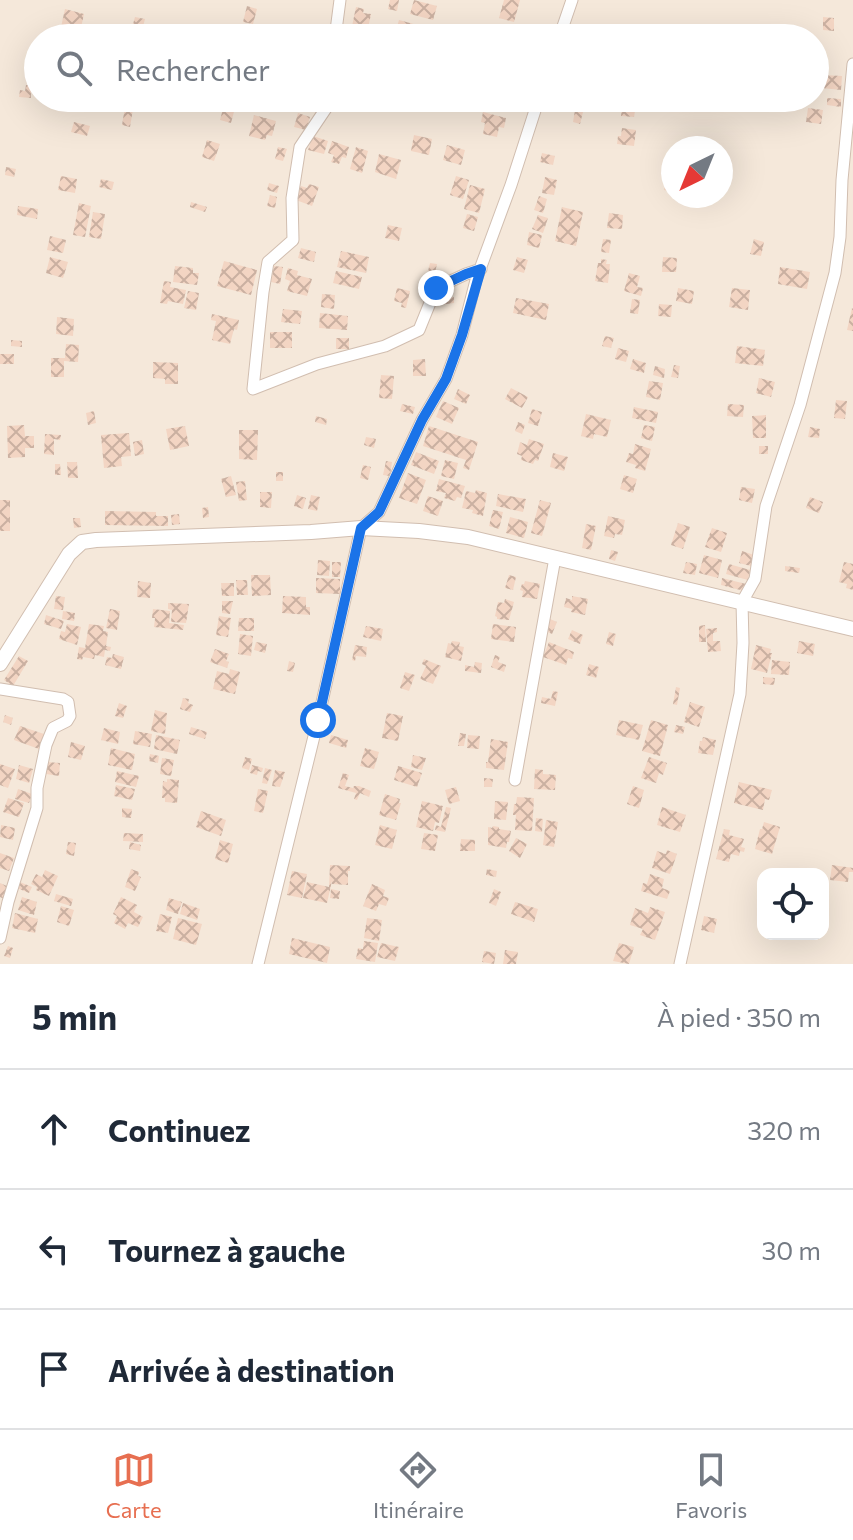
<!DOCTYPE html>
<html lang="fr">
<head>
<meta charset="utf-8">
<style>
  :root { --surface:#fff; --page:#f2f2f3; --text:#1f2937; --muted:#747a83; --line:#e0e1e3; --accent:#e76f51 }
  body { margin:0; font-family:Commissioner,sans-serif; background:var(--page); color:var(--text) }
  .controls { position:absolute; right:24px; bottom:24px; display:grid; overflow:hidden; border-radius:16px; box-shadow:0 8px 32px #0002 }
  .controls button { width:72px; height:72px; display:grid; place-items:center; padding:0; border:0; border-bottom:2px solid var(--line); background:var(--surface); color:var(--text); font:40px sans-serif }
  .compass { position:absolute; left:661px; top:136px; width:72px; height:72px; border-radius:50%; background:var(--surface); box-shadow:0 8px 32px #0002; rotate:223deg }
  .stop { position:absolute; width:24px; height:24px; margin:-18px; border:6px solid #1a73e8; border-radius:50%; background:#fff }
  .stop.end { background:#1a73e8; border-color:#fff; box-shadow:0 2px 8px #0008 }
  .list { margin:0; padding:0; list-style:none }
  h2 { display:flex; justify-content:space-between; align-items:center; height:104px; margin:0; padding:0 32px; font-size:34px }
  h2 small { font-size:26px; font-weight:400; color:var(--muted) }
  .list li { display:grid; grid-template-columns:52px 1fr auto; gap:24px; align-items:center; box-sizing:border-box; height:120px; padding:0 32px; border-top:2px solid var(--line) }
  .list b { display:block; font-size:30px; white-space:nowrap }
  .list em { font-size:26px; font-style:normal; color:var(--muted) }
  .icon { flex:none; width:44px; height:44px; fill:none; stroke:currentColor; stroke-width:2; stroke-linecap:round; stroke-linejoin:round }
  .map { position:relative; flex:none; width:853px; height:964px; overflow:hidden }
  .search { position:absolute; background:var(--surface); box-shadow:0 8px 32px #0002; left:24px; right:24px; top:24px; height:88px; display:flex; align-items:center; gap:20px; box-sizing:border-box; padding:0 28px; border-radius:44px; color:var(--muted); font-size:30px }
  .sheet { height:464px; background:var(--surface) }
  nav { display:flex; justify-content:space-around; align-items:center; box-sizing:border-box; height:112px; border-top:2px solid var(--line); background:var(--surface); font-size:22px; color:var(--muted) }
  nav a { display:grid; justify-items:center; gap:4px }
  nav .on { color:var(--accent) }
  .map>svg:first-child { display:block }
</style>
</head>
<body>
<div class="map">
<svg width="853" height="964" viewBox="0 0 853 964">
  <defs>
    <pattern id="building-cross-hatch" width="8" height="8" patternUnits="userSpaceOnUse" patternTransform="scale(2)"><rect width="8" height="8" fill="#f3d5c3"/><path d="M0 0l8 8M0 8l8-8" fill="none" stroke="#cab0a1"/></pattern>
  </defs>
  <rect width="100%" height="100%" fill="#fdf6ec"/>
  <path fill="#f5e8da" fill-rule="evenodd" d="M0,0H853V964H0ZM38,38H815V98H38ZM673,148H721V196H673ZM763,874H823V934H763Z"/>
  <path fill="url(#building-cross-hatch)" d="M390,0H399L397,11L388,9Z
    M414,0L437,6L433,20L410,14Z
    M504,0H520L514,22L499,18Z
    M247,6L257,9L253,24L243,22Z
    M356,7L364,9L363,13L371,14L366,38L350,36Z
    M65,9L84,14L80,32L61,27Z
    M135,17L145,19L140,38L130,35Z
    M823,17L834,18V31L823,30Z
    M399,20L428,28L425,38H399L401,31L396,30Z
    M584,32L620,36L619,38H583Z
    M823,75L842,76L841,90L822,88Z
    M26,85L38,86V93L31,92V98L19,97L20,90L25,91Z
    M382,98H399L396,110L381,107Z
    M623,98H641L640,112L635,111L634,117L621,116Z
    M656,98H673L672,106L656,104Z
    M711,98H726L724,107L710,104Z
    M827,98L841,99V107L827,105Z
    M224,105L235,108L231,123L220,120Z
    M125,107L133,109L130,127L122,125Z
    M808,108L823,110L821,124L806,122Z
    M575,110L583,112L580,124L573,122Z
    M483,112L506,118L504,128L499,127L497,137L483,134L485,123L481,122Z
    M298,113L310,117L306,130L294,127Z
    M254,115L276,121L272,136L267,135L265,140L249,136Z
    M74,122L90,126L87,136L71,132Z
    M622,128L636,130L634,146L617,144L618,136H621Z
    M414,135L432,139L429,155L411,151Z
    M313,136L328,141L324,154L308,150Z
    M207,140L220,144L214,161L202,157Z
    M332,141L349,147L346,158L342,157L339,164L331,162L334,155L328,153Z
    M447,145L465,150L461,165L443,160Z
    M278,147L287,149L283,161L275,159Z
    M356,147L368,151L362,173L350,169Z
    M542,153L555,156L553,165L540,162Z
    M379,154L401,160L396,179L375,172Z
    M6,167L16,169L14,177L5,175Z
    M668,173L673,174V192L664,190Z
    M61,176L77,179L75,193L58,190Z
    M456,176L469,180L463,199L450,195Z
    M545,177L557,180L554,195L542,193Z
    M101,179L114,182L112,190L99,187Z
    M269,183L279,186L277,193L267,190Z
    M309,184L319,187L312,206L296,200L301,186L307,188Z
    M470,185L485,189L479,213L464,209Z
    M270,195L277,197L275,208L267,206Z
    M539,196L547,199L543,213L534,210Z
    M191,202L207,207L205,212L190,207Z
    M79,203L91,206L85,237L73,235Z
    M18,206L38,209L37,219L17,215Z
    M562,207L583,212L576,246L555,241Z
    M93,212L105,214L101,239L89,237Z
    M609,213L623,215L622,229L607,228Z
    M467,214L478,217L474,231L463,228Z
    M538,215L548,218L543,233L532,229Z
    M388,225L402,228L399,241L385,238Z
    M529,232L542,235L539,248L527,245Z
    M50,236L66,240L63,253L47,250Z
    M603,239L611,240L609,253L601,252Z
    M754,239L764,242L761,256L750,254Z
    M301,248L316,252L314,262L298,258Z
    M341,251L369,257L366,273L337,267Z
    M50,257L68,262L63,278L46,273Z
    M517,257L528,260L524,273L513,270Z
    M663,257L677,258L676,272H662Z
    M601,259L607,260L606,264H610L608,283L595,281L598,263H601Z
    M224,261L257,270L251,295L217,286Z
    M430,263L437,264L435,273L428,271Z
    M175,266L193,268V273H199L197,285L173,282Z
    M274,266L283,267L280,284L271,282Z
    M780,267L810,272L807,289L778,284Z
    M288,268L298,271L297,275L312,279L307,296L287,291L290,281L285,279Z
    M336,271L362,277L359,289L333,283Z
    M629,273L640,276L637,287L643,288L641,296L624,291Z
    M164,281L171,282L170,287L186,290L183,304L168,301L167,304L160,303Z
    M397,288L410,291L406,308L401,307L402,303L394,301Z
    M678,288L694,291L692,304L676,301Z
    M732,288L750,290L748,310L729,307Z
    M188,291L199,293L196,310L184,308Z
    M322,294L335,295L334,309L321,307Z
    M454,297V303L439,305V299Z
    M516,298L549,304L546,320L513,313Z
    M632,299L640,300L638,314L630,313Z
    M659,304L672,305L671,317L658,316Z
    M852,308L853,309V331L847,330Z
    M283,309L302,311L300,324L281,322Z
    M320,313L348,316L347,330L319,328Z
    M212,314L239,320L237,330L234,329L230,344L212,340L216,321L211,320Z
    M57,317L74,319L73,336L56,334Z
    M270,332H292V348H270Z
    M605,336L614,338L611,348L602,346Z
    M336,338H349V349H336Z
    M11,340L22,341V347L11,346Z
    M66,344L79,345L78,362L64,361V377H51V358H65Z
    M737,346L765,350L763,366L735,363Z
    M618,348L629,351L626,362L615,359Z
    M0,354H14V364H0Z
    M425,359L426,376H413V360Z
    M633,359L646,363L644,373L630,369Z
    M153,362L178,363V384H165V379L153,378Z
    M674,365L680,366L678,378L671,377Z
    M655,366L665,369L664,378L653,375Z
    M381,375L394,376L392,399L379,398Z
    M759,378L775,382L771,397L756,393Z
    M649,381L663,383L660,400L646,397Z
    M511,388L528,397L522,408L505,399Z
    M458,389L470,395L466,404L454,399Z
    M836,400L847,401L845,419L834,418Z
    M443,401L459,408L452,424L436,417Z
    M402,404L415,407L413,414L400,411Z
    M728,404L744,405L743,417L727,416Z
    M634,407L658,412L656,423L632,418Z
    M532,409L542,412L538,426L528,423Z
    M94,411L96,423L88,425L86,413Z
    M586,414L611,420L607,437L594,434L593,439L581,436Z
    M766,415V438H753L752,416Z
    M316,416L327,419L326,425L315,422Z
    M518,422L525,425L522,434L515,431Z
    M24,425L25,436H34V448H25V457L8,458L7,426Z
    M644,425L655,427L652,441L641,438Z
    M185,426L189,446L170,450L166,429Z
    M429,426L478,442L469,470L463,468L466,460L423,446Z
    M810,427L820,429L819,438L808,437Z
    M239,430H258L257,460L239,459Z
    M129,433L131,456L121,457L122,466L104,468L101,435Z
    M45,434L61,435L60,440L54,439V455L44,454Z
    M366,437L376,439L374,448L364,445Z
    M529,439L544,444L538,461L535,460L533,464L521,460L522,456L517,454L520,442L527,445Z
    M142,440L144,454L135,456L133,442Z
    M635,444L651,449L645,471L635,468L636,465L626,462L629,453L633,454Z
    M759,446H768V454H759Z
    M416,452L439,461L434,474L411,465Z
    M553,453L568,457L564,471L550,467Z
    M445,460L458,463L454,479L441,476Z
    M386,461L392,462L390,476L383,475Z
    M67,462H77L78,478H68Z
    M55,464H60L61,475H55Z
    M363,465L371,467L368,480L360,478Z
    M276,472H283V481H276Z
    M408,473L426,480L417,504L399,498Z
    M624,475L637,479L633,493L620,489Z
    M231,476L236,495L226,497L221,479Z
    M439,479L465,486L461,498L457,497L455,501L444,498L446,493L436,491Z
    M245,481L247,500L239,501L236,482Z
    M741,487L755,489L752,503L739,500Z
    M476,490L487,493L483,516L472,513L473,510L462,508L466,491L475,493Z
    M260,492H272L271,508L260,507Z
    M498,494L526,499L523,512L496,506Z
    M297,495L306,498L303,509L294,506Z
    M311,495L320,497L317,511L308,509Z
    M428,496L443,501L438,516L423,511Z
    M810,497L823,502L819,513L806,508Z
    M0,500H10V531H0Z
    M540,500L551,503L542,536L531,533Z
    M208,507L209,517L203,518L202,508Z
    M493,510L503,512L499,529L489,526Z
    M105,511L156,512V516H168V526L105,525Z
    M179,514L180,524L172,525L171,515Z
    M608,516L625,520L622,535L615,534L614,538L604,536Z
    M510,517L528,522L524,538L506,533Z
    M73,518H80L81,527L74,528Z
    M678,523L690,527L683,549L671,545Z
    M586,524L596,526L591,550L582,548Z
    M712,528L727,533L721,552L705,547Z
    M611,550L618,552L615,561L609,559Z
    M742,551L754,555L751,566L739,563Z
    M704,555L722,560L718,578L699,573Z
    M318,560L330,561L329,576L317,575Z
    M332,562H341L340,577H332Z
    M686,562L697,564L695,575L683,573Z
    M844,562L853,564V590L846,588L847,584L839,582Z
    M729,564L750,570L748,580L726,574Z
    M785,566L800,568L799,573L785,571Z
    M251,575H270L271,595L252,596Z
    M509,575L516,577L513,590L505,588Z
    M316,578L340,579V594L316,593Z
    M722,578L746,584L744,591L721,585Z
    M236,580H247L248,595H237Z
    M138,581L151,583L150,598L137,597Z
    M525,581L540,584L537,599L522,597L523,591L520,590L522,584H524Z
    M221,583H234V596H222Z
    M56,596L65,597L63,610L54,609Z
    M283,596L306,597V607H310V615L282,613Z
    M572,596L588,599L585,615L571,612L572,609L564,607L566,598L572,600Z
    M505,599L514,602L509,620L497,619V617L495,616L498,602L504,603Z
    M222,601H233L230,614L222,613Z
    M168,603L189,604L186,623L171,622L172,610L168,609Z
    M110,609L120,611L117,630L106,628Z
    M153,609L170,611L169,623L184,625L183,630L154,627L155,618H152Z
    M63,611L75,613L74,621L62,619Z
    M46,615L64,621L61,629L44,624Z
    M219,616L231,618L228,637L216,635Z
    M239,618H254V631H238Z
    M550,619L557,622L552,634L546,631Z
    M67,624L81,627L77,645L59,639L61,631L65,632Z
    M89,624L104,626L103,631L108,632L106,646L111,647L110,651L105,650L104,657L95,655L94,659L83,657L82,660L77,659L79,647L85,648Z
    M493,624L516,627L514,642L491,639Z
    M705,625L706,642H699V626Z
    M366,626L383,629L381,641L363,637Z
    M717,628V632L713,633V641H720L721,651L708,652L706,629Z
    M572,630L583,635L580,644L568,639Z
    M609,632L616,634L613,646L606,644Z
    M240,634L253,636L251,656L238,654Z
    M452,641L460,642L459,646L464,647L461,661L445,657L448,643L451,644Z
    M799,641L815,644L813,656L797,653Z
    M256,642L267,644L265,653L254,650Z
    M549,642L574,652L572,659L568,658L566,665L543,657Z
    M355,645L367,647L366,657L356,656L355,661L352,660Z
    M756,645L771,649L770,653H772L767,673L751,669Z
    M215,649L229,654L226,661L229,662L227,668L210,662Z
    M113,654L124,657L121,669L105,665L107,657L112,658Z
    M495,655L500,657L498,662L506,665L504,672L491,667Z
    M19,656L28,661L13,686L4,680Z
    M424,659L441,666L433,684L420,679L426,666L422,664Z
    M772,660L790,662L789,675L771,674Z
    M289,661L295,663L293,672L287,671Z
    M475,662L482,663L481,673L465,671V665L474,667Z
    M589,664L599,667L596,678L586,675Z
    M230,669L240,672L235,694L213,689L217,671L229,674Z
    M405,672L415,675L409,691L400,688Z
    M763,677L775,678L774,685L763,684Z
    M676,687L680,688L677,705L673,704Z
    M553,691L558,692L555,706L541,703L542,697L551,699Z
    M183,698L189,699L188,703L193,705L190,712L180,709Z
    M690,702L705,707L699,727L684,722Z
    M119,703L127,706L123,718L115,716Z
    M155,710L167,713L165,734L151,731Z
    M387,713L403,716L398,741L382,738Z
    M5,715L13,718L11,725L3,722Z
    M619,720L643,725L639,740L616,735Z
    M651,720L668,725L660,756L642,751Z
    M676,725L685,727L683,734L674,732Z
    M20,726L44,734L39,749L14,740Z
    M191,727L207,732L205,739L189,734Z
    M104,728L120,732L118,744L101,740Z
    M135,731L152,734L150,747L133,744Z
    M460,733L466,734L464,746H458Z
    M156,735L180,740L177,754L154,749Z
    M331,735L348,740L346,748L329,743Z
    M468,735L480,736L479,749L467,748Z
    M703,737L716,740L713,755L698,753L700,741H702Z
    M491,739L508,742L504,770L486,768V762H488Z
    M71,742L85,746L81,760L68,757Z
    M111,748L135,754L132,770L108,765Z
    M365,748L379,752L374,769L360,766Z
    M150,754L159,756L158,763L149,761Z
    M413,755L426,758L422,770L411,767Z
    M245,757L252,759L249,770L242,768Z
    M649,757L667,763L663,775L659,773L656,783L641,778Z
    M162,758L174,760L171,776L160,774Z
    M47,762L60,763L59,776L46,774Z
    M0,764L15,769L8,788L0,785Z
    M19,765L33,769L29,783L16,779Z
    M252,765L263,768L262,772L258,771L257,775L250,773Z
    M398,766L422,773L417,787L394,780Z
    M265,768L272,770L267,784L262,783Z
    M535,769L543,770V774L556,775L555,790L534,789Z
    M275,770L285,772L280,787L272,786Z
    M117,771L139,776L136,787L115,782Z
    M343,773L349,775L345,786L353,788L354,786H359L371,791L369,797L360,793L357,800L354,799L356,793L338,788Z
    M484,778L493,779L492,787H484Z
    M167,779L179,780L177,803L165,802V798H162L163,781L167,782Z
    M739,782L772,790L769,800L765,799L763,810L734,803Z
    M116,785L135,789L132,800L114,796Z
    M633,786L644,790L639,808L627,804Z
    M456,787L460,801L449,804L445,790Z
    M18,789L32,794L29,803L15,799Z
    M258,789L268,791L263,813L254,811Z
    M385,794L400,799L399,803H401L396,820L379,815Z
    M517,797L534,798L532,831L515,830L516,815H513L514,804H516Z
    M8,798L24,803L19,817L3,812Z
    M422,801L443,806L439,823L435,822L433,831L416,827Z
    M495,801L508,802L506,820L494,819Z
    M446,807L451,808L445,832L435,830L436,825L441,827Z
    M662,807L686,815L680,832L657,825Z
    M122,808L132,809L131,818L122,817Z
    M201,811L226,820L221,836L196,827Z
    M536,818L543,819L542,832L535,831Z
    M546,820L558,822L554,847L543,845Z
    M764,822L780,827L772,854L755,849L760,829H762Z
    M1,825L15,828L13,840L0,837Z
    M380,825L397,830L392,849L375,845Z
    M493,826L499,827V829L511,831L509,842H507L506,848L488,845V827L492,828Z
    M724,829L730,830L729,835L744,839L741,847L745,848L744,852L740,851L739,856L731,854L729,862L716,859Z
    M124,833L143,834V842L123,841Z
    M424,833L438,835L435,851L421,849Z
    M516,838L527,844L520,858L509,851Z
    M461,839L475,840V851H460Z
    M220,840L233,844L228,863L215,859Z
    M68,842L76,843L74,856L66,854Z
    M130,842L141,845L140,851L129,849Z
    M667,850L677,854L670,874L652,868L657,851L666,854Z
    M0,853L14,858L9,871L0,868Z
    M330,865L350,866V871H348V885L332,884V881L327,903L303,898L307,882L329,887Z
    M832,865L853,868V872H849L848,882L830,880Z
    M131,869L139,872L138,876L141,877L135,891L125,887Z
    M487,869L497,871L496,877L486,875Z
    M45,870L58,876L49,896L36,890L37,887L31,884L36,874L42,877Z
    M292,871L307,874L302,898L287,895Z
    M650,874L664,879L662,888L670,891L667,899L641,891L643,883L647,884Z
    M20,882L32,887L29,893L17,888Z
    M0,883L9,887L4,899L0,897Z
    M372,884L385,890L383,896L389,898L386,906L379,904L376,911L363,906Z
    M331,889L340,891L339,899L330,898Z
    M494,889L501,892L496,906L489,903Z
    M56,894L73,899L71,906L54,901Z
    M22,897L37,902L34,915L18,910Z
    M121,897L137,905L134,912L143,917L138,927L128,923L125,929L114,923L117,916L113,914Z
    M169,898L182,902L178,914L166,910Z
    M515,902L538,909L534,922L511,914Z
    M183,903L200,909L197,920L180,914Z
    M61,906L74,910L69,926L57,922Z
    M650,907L665,912L655,940L640,935L643,929L630,925L635,908L648,913Z
    M15,913L38,919L35,933L12,928Z
    M160,914L172,917L168,933L156,931Z
    M704,916L717,919L714,933L701,930Z
    M178,918L202,924L196,945L173,939Z
    M367,918L382,920L379,941L364,938Z
    M292,938L330,947L327,963L289,954Z
    M364,941L378,943L375,962L356,959L358,948L363,949Z
    M381,943L399,947L395,961L377,957Z
    M619,943L634,947L629,964L613,961Z
    M8,946L13,948L10,958L4,956Z
    M505,950L518,952L516,964H503Z
    M484,951L496,953L494,964L482,962Z"/>
  <g fill="none" stroke-linecap="round" stroke-linejoin="round">
    <defs>
      <path id="minor" d="M335,38L340,0
        M559,38L572,0
        M333,98L300,147L292,198L293,240L268,262L263,292L253,389L317,364L385,346L419,330L436,288L466,274L481,269
        M0,689L63,699L68,702L70,716L67,721L53,728L46,745L37,788V808L8,902L0,938
        M515,780L555,558
        M258,964L318,720L361,528L379,512L422,420L446,379L462,335L476,280L511,185L539,98
        M680,964L740,694L743,643L742,602L755,579L766,506L800,405L835,273L840,237L842,180L853,64"/>
      <path id="tertiary" d="M0,664L69,554L82,542L96,540L311,532L361,528L419,531L468,537L853,629"/>
    </defs>
    <use href="#minor" stroke="#d1beb0" stroke-width="13"/>
    <use href="#tertiary" stroke="#d1beb0" stroke-width="16"/>
    <use href="#minor" stroke="#fff" stroke-width="11"/>
    <use href="#tertiary" stroke="#fff" stroke-width="14"/>
  </g>
  <g fill="none" stroke-linecap="round" stroke-linejoin="round">
    <path stroke="#1a73e8" stroke-width="10" d="M318,720L361,528L379,512L422,420L446,379L462,335L481,269L466,274L436,288"/>
  </g>
</svg>
<div class="controls">
<button><svg class="icon" aria-label="locate" viewBox="0 0 24 24"><circle cx="12" cy="12" r="6"/><path d="M12 2v4M12 18v4M2 12h4M18 12h4"/></svg></button>
</div>
<svg class="compass" viewBox="-18 -18 36 36"><path d="M0-13l5 13h-10z" fill="#e53935"/><path d="M0 13l5-13h-10z" fill="#747a83"/></svg>
<div class="stop" style="left:318px;top:720px"></div>
<div class="stop end" style="left:436px;top:288px"></div>
<div class="search"><svg class="icon" aria-label="search" viewBox="0 0 24 24"><circle cx="10" cy="10" r="6"/><path d="M15 15l6 6"/></svg>Rechercher</div>
</div>
<section class="sheet">
<h2>5 min<small>À pied · 350 m</small></h2>
<ul class="list">
<li><svg class="icon" aria-label="ahead" viewBox="0 0 24 24"><path d="M12 20V5M6 11l6-6 6 6"/></svg><div><b>Continuez</b></div><em>320 m</em></li>
<li><svg class="icon" aria-label="left" viewBox="0 0 24 24"><path d="M17 20v-9H6M10 6l-5 5 5 5"/></svg><div><b>Tournez à gauche</b></div><em>30 m</em></li>
<li><svg class="icon" aria-label="arrive" viewBox="0 0 24 24"><path d="M6 21V4h12l-3 4 3 4H6"/></svg><div><b>Arrivée à destination</b></div></li>
</ul>
</section>
<nav>
<a class="on"><svg class="icon" aria-label="map" viewBox="0 0 24 24"><path d="M3 6l6-2 6 2 6-2v14l-6 2-6-2-6 2zM9 4v14M15 6v14"/></svg>Carte</a>
<a><svg class="icon" aria-label="directions" viewBox="0 0 24 24"><path d="M12 3l9 9-9 9-9-9zM9 14v-3h6M13 9l2 2-2 2"/></svg>Itinéraire</a>
<a><svg class="icon" aria-label="saved" viewBox="0 0 24 24"><path d="M7 4h10v16l-5-4-5 4z"/></svg>Favoris</a>
</nav>
</body>
</html>
